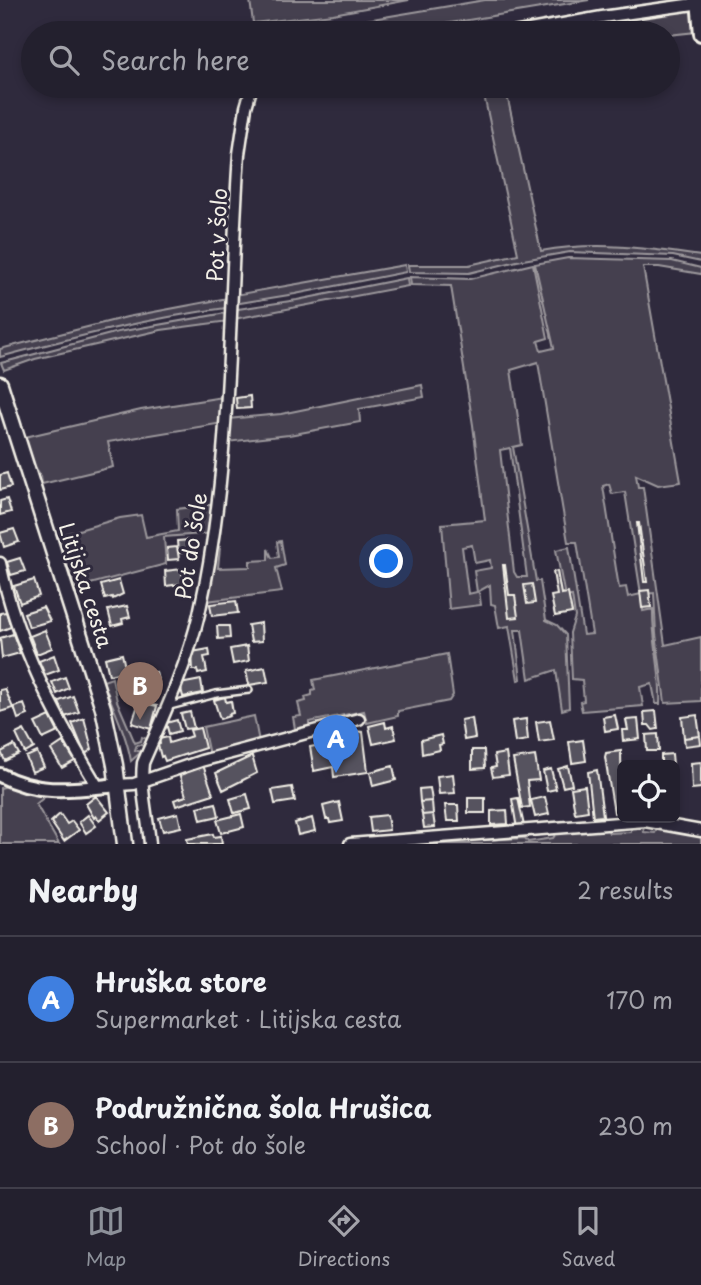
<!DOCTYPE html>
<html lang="en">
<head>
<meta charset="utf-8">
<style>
  :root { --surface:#23202e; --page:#2b2836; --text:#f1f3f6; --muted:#a3a3aa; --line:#403e4a; --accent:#8c9099 }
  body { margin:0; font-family:"Playpen Sans",sans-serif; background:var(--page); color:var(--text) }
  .controls { position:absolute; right:21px; bottom:21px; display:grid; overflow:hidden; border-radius:10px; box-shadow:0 4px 10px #0003 }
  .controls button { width:63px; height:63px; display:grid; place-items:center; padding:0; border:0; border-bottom:2px solid var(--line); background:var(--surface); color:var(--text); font:35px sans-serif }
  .you { position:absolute; left:387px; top:562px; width:24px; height:24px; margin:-18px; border:5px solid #fff; border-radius:50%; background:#1a73e8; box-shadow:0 0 0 10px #1a73e833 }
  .badge { display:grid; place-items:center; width:46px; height:46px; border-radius:50%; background:var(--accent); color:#fff; font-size:23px; font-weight:700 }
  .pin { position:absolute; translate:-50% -58px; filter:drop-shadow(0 2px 4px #0008) }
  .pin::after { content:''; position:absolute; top:37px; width:24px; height:21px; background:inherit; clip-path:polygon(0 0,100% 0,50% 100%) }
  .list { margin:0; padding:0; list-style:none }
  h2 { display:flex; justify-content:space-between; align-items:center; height:91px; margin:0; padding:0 28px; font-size:30px }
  h2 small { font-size:23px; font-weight:400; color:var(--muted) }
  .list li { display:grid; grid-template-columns:46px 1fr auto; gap:21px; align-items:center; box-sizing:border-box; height:126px; padding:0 28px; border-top:2px solid var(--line) }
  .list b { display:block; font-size:26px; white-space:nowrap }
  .list p { margin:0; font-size:23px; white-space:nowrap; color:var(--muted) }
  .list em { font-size:23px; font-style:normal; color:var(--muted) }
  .icon { flex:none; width:38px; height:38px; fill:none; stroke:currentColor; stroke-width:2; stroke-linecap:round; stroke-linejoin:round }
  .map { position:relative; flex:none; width:701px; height:844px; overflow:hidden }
  .search { position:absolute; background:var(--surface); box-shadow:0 4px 10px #0003; left:21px; right:21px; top:21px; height:77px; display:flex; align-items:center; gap:18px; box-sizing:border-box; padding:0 24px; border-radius:38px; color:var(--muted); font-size:26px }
  .sheet { height:343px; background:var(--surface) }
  nav { display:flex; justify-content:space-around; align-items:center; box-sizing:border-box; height:98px; border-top:2px solid var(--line); background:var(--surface); font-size:19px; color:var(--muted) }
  nav a { display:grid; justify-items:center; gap:4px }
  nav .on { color:var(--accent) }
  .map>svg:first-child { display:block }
</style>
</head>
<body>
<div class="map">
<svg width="701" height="844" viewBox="0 0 701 844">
  <rect width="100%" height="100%" fill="#2f2a3d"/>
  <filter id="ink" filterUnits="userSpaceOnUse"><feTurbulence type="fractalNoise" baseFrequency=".0143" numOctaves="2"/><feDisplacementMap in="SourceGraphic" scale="14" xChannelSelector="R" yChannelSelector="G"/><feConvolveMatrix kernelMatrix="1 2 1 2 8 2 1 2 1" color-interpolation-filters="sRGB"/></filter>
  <g filter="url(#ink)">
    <path fill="#454050" stroke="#9c989c" stroke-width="2" fill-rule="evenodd" d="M250,0H409L333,14L253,23Z
      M485,0H589L390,33H289Z
      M690,8L694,11L696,32L668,35L529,33Z
      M482,86H505L541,251C596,241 646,248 701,256V262L673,256L570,252L517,261L469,273L409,272L408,265H469L518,254Z
      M568,258L672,261L701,268V274L659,267H643L681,482L658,485L636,475L638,487H643L665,645L701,637V701L665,703L656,634L654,593L644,594L641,598L643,611L653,609C652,641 662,672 660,704H656L652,684L640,687L643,706L582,711L580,702L584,701L582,680L572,679L570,633L575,617L572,596L565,597L556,550L569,547L583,635L592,634L577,542H568L538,362L511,370L522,445L513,447L536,581H540L546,620L557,625L566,635L569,708L562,710L556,670L529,679L522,630H515L521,679L518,680L509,626L499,628L495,605L491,604L490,585L479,591L481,605L449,609L442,524L485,520L473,425L451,286L411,285L410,277L470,279L533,264L548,338L538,341L541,351L554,348L535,264ZM510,448L527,577H517L514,572L500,450ZM609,484L612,494L625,492L641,594L628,597L626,587L619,588L603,486ZM472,545L475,563L490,560L491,568L474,571L477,592L468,594L462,547Z
      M405,265L406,272L295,294L234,304L235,295Z
      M407,278L408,286L234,319L235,310L238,309L297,300Z
      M228,298L229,306L226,308C149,318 75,337 0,357V349L127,317Z
      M226,313L229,321L161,330L35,359L4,370L1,363L118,332Z
      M422,385L424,397L359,409L360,422L289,435L227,442L228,419L281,414Z
      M223,397V423L108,442L113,467L42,484L41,476L32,462L25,437L141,410Z
      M218,504L215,533L164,537L166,564L75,588L58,536L120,518L141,515L146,537L178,531L177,509Z
      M281,541L285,565L276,568L282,592L206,601L217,547H220L218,568L250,567V561L268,560V549L272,558L279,557L277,542Z
      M447,654L453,695L449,701L398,711V716L367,723L364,711L309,722V726L295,729L293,717L301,716L298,703L306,701L305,697L312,695V691L315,690L313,680Z
      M112,678L117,701L135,743L141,741L142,737L147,739L144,746L137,744L135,750L141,752L131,761C126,733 113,708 103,681Z
      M254,716L259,742L209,755L203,727Z
      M11,785L47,795L36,804L59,844H0V788Z
      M631,825L643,827L644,832L655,833L657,829L701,835V844H403L525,838L528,842L553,838L556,834L607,828L609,833L631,832Z"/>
    <path fill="#56525f" stroke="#f4f1e8" stroke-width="2" d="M250,396L251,408L237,409L236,398Z
      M7,473L11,487L0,490V475Z
      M7,499L11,512L0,515V501Z
      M637,523H639L647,582H644Z
      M14,529L19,542L4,547L0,533Z
      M190,540L191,552L178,553L177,541Z
      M177,547L179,559L168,560L167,548Z
      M20,558L25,571L11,575L7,562Z
      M503,565H505L509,595H515L518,617L509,618Z
      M182,569V574H187L188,583L166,586L165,571Z
      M557,571L561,594L568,593L572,613L555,616L551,596L557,595L553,572Z
      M34,580L39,596L20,603L14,586Z
      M119,580L123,594L113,599L112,597L105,599L101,585Z
      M532,584L535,603L527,604L524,585Z
      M649,590L651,607L642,608L640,591Z
      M236,601L238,613L212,616L210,604Z
      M127,606L130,617L122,619L123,623L112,626L108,610Z
      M43,607L50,621L29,627L24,613Z
      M6,612L11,627L0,631V613Z
      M261,623L262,641L251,642L248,625Z
      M217,626H229L230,638L218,639Z
      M45,630L52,648L37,654L30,636Z
      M13,634L20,653L2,658L0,638Z
      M247,646L249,661L233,664L230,649Z
      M209,649L210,656L204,657L207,672L198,674L197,670H193L192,652Z
      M122,654L126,671L109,675L105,658Z
      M54,655L59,670L45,675L39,661Z
      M265,667L268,682L249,685L246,671Z
      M156,672L159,685L146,688L143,674Z
      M65,677L69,688L57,694L52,682Z
      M201,680L203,693L183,697L180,684Z
      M5,689L13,708L0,712V690Z
      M73,696L79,712L65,717L59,701Z
      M225,697L226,702L231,701L233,713L229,714L230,716L220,719L214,700Z
      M139,702L157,706L151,729L132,723Z
      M24,704L28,715L18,719L14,707Z
      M656,711L658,729L653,730L649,725H645L644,712Z
      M190,712L194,728L185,729L181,714Z
      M615,715L618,729L605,731L603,717Z
      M697,715L700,736L684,738L682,717Z
      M50,716L58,732L43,739L35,723Z
      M84,718L92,749L87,753L84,752L72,723Z
      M472,718L475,738L464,740L461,720Z
      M526,719L528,740L515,742L512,721Z
      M638,719L640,739L623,741L622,730H628L626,720Z
      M177,720L180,731L169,734L166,723Z
      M550,720L554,740L539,742L536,722Z
      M385,722L386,728L393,726L396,739L373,744L369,726Z
      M200,728L205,748L165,761L163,756L161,757L158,745L160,744L159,739L168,737L169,743L192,736L190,730Z
      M24,730L34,748L25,753L16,734Z
      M353,731L363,732L368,772L334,777L333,767L314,771L310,747L320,745L318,739L325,738L327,744L353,739Z
      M658,734L659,751H647L646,735Z
      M441,735L443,744L439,745L440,750L422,754L421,740Z
      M700,736L701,744L685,746L684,738Z
      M583,740L586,761L572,763L569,742Z
      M63,742L75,761L62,768L51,750Z
      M14,745L19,754L5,761L1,752Z
      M472,750H484L485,768L472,769Z
      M621,751L622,812L614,813L605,757L606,753Z
      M37,752L44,767L32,772L26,757Z
      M506,753L509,775L493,777L491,768L496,767L494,755Z
      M672,754L673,765H661V755Z
      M252,756L257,773L223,790L216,773Z
      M535,756L539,780L527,781L530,807L522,808L513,759Z
      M701,762V788L692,789L691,763Z
      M203,765L213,794L176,806L174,800L186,796L179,773Z
      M393,766L396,780L373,786L370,772Z
      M568,766L572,785L563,787L558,769Z
      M551,769L556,789L547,791L543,771Z
      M597,770L603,816L593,817L588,772Z
      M453,774L455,793L439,794L437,776Z
      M585,786L588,811L575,813L571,788Z
      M292,787L295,801L275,804L272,790Z
      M430,788L432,801L420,802L419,789Z
      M247,794L251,809L234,813L230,799Z
      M96,796L109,812L99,820L96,816L94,818L86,804Z
      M545,797L549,814L535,817L531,800Z
      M468,798H485V813H468Z
      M518,798L524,826L517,829L512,799Z
      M432,801L433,814L422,815L420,802Z
      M339,802L343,821L330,823L329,819H326L323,806Z
      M216,803L219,816L201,820L198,807Z
      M445,805H458L459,821H447Z
      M507,810L508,824L491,825V811Z
      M178,813L181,827L163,831L159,818Z
      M60,814L67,824L72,821L79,830L64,841L51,822Z
      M241,814L244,827L221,833L217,820Z
      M433,814L435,827L424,828L422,815Z
      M88,815L96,826L86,833L79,822Z
      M387,815L389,830L371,832L369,817Z
      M312,818L315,831L298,835L295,823Z
      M213,834L214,837L221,836L222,844H188L187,839Z"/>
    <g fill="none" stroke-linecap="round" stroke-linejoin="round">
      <defs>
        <path id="service" d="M166,707L216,694L249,690"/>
        <path id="minor" d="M513,33L602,17L701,3
          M0,563C17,645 55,716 98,787
          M118,785L134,784L201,761L359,719
          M150,844C148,818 140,788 143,763C164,715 187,665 199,614C233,464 228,307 239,154L246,107L252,86
          M350,844L645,821L701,831"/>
        <path id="tertiary" d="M698,0L701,34
          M0,775C39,796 76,789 118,785"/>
        <path id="secondary" d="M0,384L103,708L115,765L125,844"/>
      </defs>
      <use href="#service" stroke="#f4f1e8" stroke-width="10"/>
      <use href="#minor" stroke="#f4f1e8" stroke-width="15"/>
      <use href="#tertiary" stroke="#f4f1e8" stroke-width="18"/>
      <use href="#secondary" stroke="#f4f1e8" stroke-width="19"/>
      <use href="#service" stroke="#2f2a3d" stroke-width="5"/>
      <use href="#minor" stroke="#2f2a3d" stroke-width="10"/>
      <use href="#tertiary" stroke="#2f2a3d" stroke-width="12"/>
      <use href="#secondary" stroke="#2f2a3d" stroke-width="14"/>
    </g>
  </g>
  <g text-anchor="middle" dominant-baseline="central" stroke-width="6" stroke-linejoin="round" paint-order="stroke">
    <g font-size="21" fill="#f4f1e8" stroke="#2f2a3d">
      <text transform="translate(216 235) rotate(-87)">Pot v šolo</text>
      <text transform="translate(190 546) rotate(-81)">Pot do šole</text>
      <text transform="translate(87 585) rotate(72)">Litijska cesta</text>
    </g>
  </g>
</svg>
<div class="controls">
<button><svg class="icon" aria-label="locate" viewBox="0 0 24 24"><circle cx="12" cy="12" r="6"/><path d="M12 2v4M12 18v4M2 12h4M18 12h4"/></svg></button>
</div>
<div class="you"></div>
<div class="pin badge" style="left:336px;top:773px;background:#3f7fe0">A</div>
<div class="pin badge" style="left:140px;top:720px;background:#8d6e63">B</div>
<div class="search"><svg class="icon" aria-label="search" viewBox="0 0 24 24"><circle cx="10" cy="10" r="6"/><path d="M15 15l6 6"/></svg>Search here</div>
</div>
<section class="sheet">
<h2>Nearby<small>2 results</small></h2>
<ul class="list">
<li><span class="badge" style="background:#3f7fe0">A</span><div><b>Hruška store</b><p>Supermarket · Litijska cesta</p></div><em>170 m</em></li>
<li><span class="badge" style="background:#8d6e63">B</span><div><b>Podružnična šola Hrušica</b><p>School · Pot do šole</p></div><em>230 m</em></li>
</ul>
</section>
<nav>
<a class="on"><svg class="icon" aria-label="map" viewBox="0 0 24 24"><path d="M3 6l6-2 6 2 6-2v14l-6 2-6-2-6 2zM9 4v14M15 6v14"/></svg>Map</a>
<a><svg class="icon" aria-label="directions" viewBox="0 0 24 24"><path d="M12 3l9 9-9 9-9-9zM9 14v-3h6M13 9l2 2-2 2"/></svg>Directions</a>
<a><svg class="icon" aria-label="saved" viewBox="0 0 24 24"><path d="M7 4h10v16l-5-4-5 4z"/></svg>Saved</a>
</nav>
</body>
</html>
